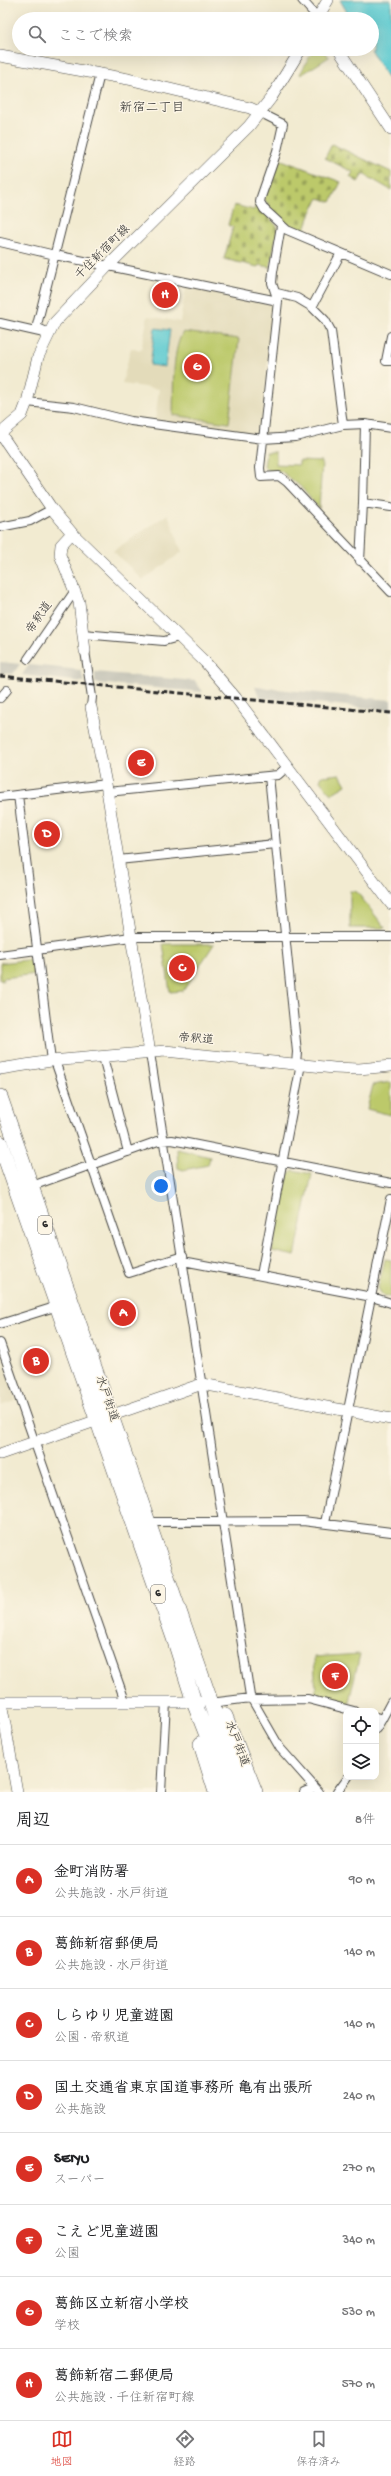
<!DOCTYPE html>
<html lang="ja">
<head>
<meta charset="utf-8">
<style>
  :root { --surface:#fff; --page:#f6f6f6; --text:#202124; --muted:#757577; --line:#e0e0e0; --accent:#d93025 }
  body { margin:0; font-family:"Gochi Hand","Klee One",sans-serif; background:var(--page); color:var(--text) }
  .controls { position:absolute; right:12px; bottom:12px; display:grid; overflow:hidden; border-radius:8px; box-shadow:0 4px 16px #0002 }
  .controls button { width:36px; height:36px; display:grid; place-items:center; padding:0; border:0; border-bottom:1px solid var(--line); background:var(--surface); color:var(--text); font:20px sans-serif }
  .you { position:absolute; left:161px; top:1186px; width:14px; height:14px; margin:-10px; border:3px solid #fff; border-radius:50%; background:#1a73e8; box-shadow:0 0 0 6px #1a73e833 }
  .badge { display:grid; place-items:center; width:26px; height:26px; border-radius:50%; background:var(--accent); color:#fff; font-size:13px; font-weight:700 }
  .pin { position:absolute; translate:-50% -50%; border:2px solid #fff; box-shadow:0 1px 4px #0006 }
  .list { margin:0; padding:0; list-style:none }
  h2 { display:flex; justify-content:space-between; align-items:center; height:52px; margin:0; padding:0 16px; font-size:17px }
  h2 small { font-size:13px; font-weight:400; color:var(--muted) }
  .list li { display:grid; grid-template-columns:26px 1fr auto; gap:12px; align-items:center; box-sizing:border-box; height:72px; padding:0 16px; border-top:1px solid var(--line) }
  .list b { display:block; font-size:15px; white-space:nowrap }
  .list p { margin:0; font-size:13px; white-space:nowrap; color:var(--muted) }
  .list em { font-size:13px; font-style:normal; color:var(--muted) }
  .icon { flex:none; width:22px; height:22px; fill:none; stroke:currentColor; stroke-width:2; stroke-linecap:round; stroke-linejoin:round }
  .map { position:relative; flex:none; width:391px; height:1792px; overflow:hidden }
  .search { position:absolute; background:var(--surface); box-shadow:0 4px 16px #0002; left:12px; right:12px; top:12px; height:44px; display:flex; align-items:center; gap:10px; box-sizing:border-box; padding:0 14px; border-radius:22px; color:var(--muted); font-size:15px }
  .sheet { height:628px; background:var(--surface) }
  nav { display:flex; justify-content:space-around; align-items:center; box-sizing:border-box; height:56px; border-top:1px solid var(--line); background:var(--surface); font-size:11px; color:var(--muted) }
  nav a { display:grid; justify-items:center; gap:2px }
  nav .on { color:var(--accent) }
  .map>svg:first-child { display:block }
</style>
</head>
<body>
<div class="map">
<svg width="391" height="1792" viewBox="0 0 391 1792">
  <defs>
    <pattern id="cemetery-stones" width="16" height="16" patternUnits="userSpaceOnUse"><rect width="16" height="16" fill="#bcc96b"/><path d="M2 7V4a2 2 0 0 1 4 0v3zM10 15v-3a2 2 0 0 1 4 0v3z" fill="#99a358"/></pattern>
  </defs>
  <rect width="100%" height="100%" fill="#fcf5e5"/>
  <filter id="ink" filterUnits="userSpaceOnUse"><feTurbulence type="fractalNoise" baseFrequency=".025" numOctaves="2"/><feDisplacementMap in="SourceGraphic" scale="8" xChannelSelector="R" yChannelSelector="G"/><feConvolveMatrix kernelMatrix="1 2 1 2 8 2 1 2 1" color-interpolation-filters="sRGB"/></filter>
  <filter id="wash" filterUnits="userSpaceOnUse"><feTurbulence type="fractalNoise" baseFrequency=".012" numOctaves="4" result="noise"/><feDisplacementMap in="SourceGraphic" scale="16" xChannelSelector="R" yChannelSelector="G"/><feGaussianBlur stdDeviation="0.9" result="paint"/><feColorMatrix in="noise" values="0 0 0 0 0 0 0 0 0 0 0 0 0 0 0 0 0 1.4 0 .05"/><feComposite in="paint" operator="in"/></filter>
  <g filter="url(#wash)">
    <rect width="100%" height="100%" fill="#f2ebd1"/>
    <path fill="#e3dbba" d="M186,286L269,304L273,308L261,431L257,434L155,421L159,389L122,384L131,348L141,350L148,316L180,322Z
      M168,514L182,552L143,580L113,551Z
      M0,1353L16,1401L0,1406Z"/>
    <path fill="#c6c5b8" d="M0,662L20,664L13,674L0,673Z
      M29,665L81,670L84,682L22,675Z
      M95,672L195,681L203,692L95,683Z
      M255,687L391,700V710L260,698Z"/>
    <path fill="url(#cemetery-stones)" stroke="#747a4b" d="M332,144L391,172V190L363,174L358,182L350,177L353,172L325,158Z
      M279,159L341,182L331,202L319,198L311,212L304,232C287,226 273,214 264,199Z
      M256,204L278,227L270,267L259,265L258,267L224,259L233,227L228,225L234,205L254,210Z"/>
    <path fill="#bcc96b" stroke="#747a4b" d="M314,49H321L329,57L301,75L300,74Z
      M183,332L239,339L229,423L173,415C174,392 171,352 183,332Z
      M266,452H276V464L299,465V461L322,462L319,509L301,487L281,471H269L264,467Z
      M340,774L346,785L331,794L320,781L322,776Z
      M350,891L357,892L385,928H350Z
      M163,944H214L183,991L170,992Z
      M34,959L36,974L3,978V981L0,980V963Z
      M391,1082V1115L367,1109L373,1085Z
      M177,1149L210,1157L208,1165L183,1170L178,1168Z
      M293,1170L312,1174L295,1256L272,1251L288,1174Z
      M385,1259L391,1260V1297L382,1295L378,1288Z
      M360,1654L348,1706L316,1695L314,1657Z"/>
    <path fill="#5dcad0" stroke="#447a7e" d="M340,0H391V84L370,49H372V19H351Z
      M155,328L170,330L165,367L150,365Z"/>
  </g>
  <g filter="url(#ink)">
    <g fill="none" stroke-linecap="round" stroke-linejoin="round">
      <defs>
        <path id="street" d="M302,0L318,18
          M261,113L283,124L277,151L261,197L260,202L264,209L287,230L391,274
          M281,226L273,272L272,283L278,301L260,468L261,477L279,476L287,482L391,592
          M0,242L55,255L278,301
          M277,293L297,298L312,307L341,253
          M312,307L325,320L331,331L343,425
          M0,323L44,333
          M49,333L38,328L37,325L100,74
          M391,336L386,361H391
          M27,402L74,407L131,421L263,439L295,437L343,425L365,424L391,428
          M363,503L391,507
          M0,527L30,521L52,509
          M360,561L363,503L365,424
          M83,634L164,641L179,637
          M85,651L92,697L91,707
          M28,659L74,592
          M0,698L7,690
          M269,776L297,1052L296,1063
          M107,792L278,775L288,766
          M18,795L51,1061
          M0,797L106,784
          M118,860L275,844
          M0,955L131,937H391
          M150,1053L250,1696L280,1748L319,1792
          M103,1057L128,1152
          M55,1061L129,1273L183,1256
          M32,1186L158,1141L172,1140L391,1183
          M183,1261L372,1297L391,1303
          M261,1275L301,1064
          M0,1324L58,1306
          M0,1343L125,1701
          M148,1522L303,1521L391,1532
          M325,1523L391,1199
          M252,1700L308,1699L354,1711
          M210,1703L251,1698
          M376,1717L382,1719L376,1729
          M382,1719L391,1702
          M161,1792L166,1702
          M304,1792L314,1788
          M337,1792L348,1777"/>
        <path id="secondary" d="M317,19L328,0
          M338,49L391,129
          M0,56L128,79L250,108L261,113
          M0,433L52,509L72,533L205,662L236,698L391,904
          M1,433L22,415L27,402L38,357L55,322L108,266L249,126L271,98L301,49
          M72,533L61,545L60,555L79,602L85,651
          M91,707L106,784L150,1053
          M0,1069L51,1061L165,1051L334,1068L359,1069L391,1066
          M0,1454L202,1384L391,1419
          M0,1702H201
          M1,1702L17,1792"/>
        <path id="highway" d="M0,1097L242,1792
          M0,1143L174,1638L194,1702L229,1792
          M225,1716L255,1792
          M201,1744L216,1792"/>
      </defs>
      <use href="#street" stroke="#494844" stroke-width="10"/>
      <use href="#secondary" stroke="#494844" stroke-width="12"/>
      <use href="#highway" stroke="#494844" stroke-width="16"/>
      <use href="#street" stroke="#fff" stroke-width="8"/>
      <use href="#secondary" stroke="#fff" stroke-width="11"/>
      <use href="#highway" stroke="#fff" stroke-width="15"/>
      <path stroke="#2b2b2b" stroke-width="3" stroke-dasharray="6 3" stroke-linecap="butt" d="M0,676L391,713"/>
    </g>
  </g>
  <g text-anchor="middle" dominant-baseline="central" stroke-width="3" stroke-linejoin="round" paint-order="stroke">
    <g fill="#fcf5e5" stroke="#6a6863" stroke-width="1">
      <rect x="38" y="1216" width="14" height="18" rx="3"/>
      <rect x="151" y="1585" width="14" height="18" rx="3"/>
    </g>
    <g font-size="11" font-weight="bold" fill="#2b2b2b">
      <text x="45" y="1225">6</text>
      <text x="158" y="1594">6</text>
    </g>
    <g font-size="12" fill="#2b2b2b" stroke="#fcf5e5">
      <text transform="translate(103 253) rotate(-45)">千住新宿町線</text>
      <text transform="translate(40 618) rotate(-55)">帝釈道</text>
      <text transform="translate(196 1040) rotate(4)">帝釈道</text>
      <text transform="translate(106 1399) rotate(71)">水戸街道</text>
      <text transform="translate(236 1744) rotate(69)">水戸街道</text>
    </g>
    <g font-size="13" fill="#2b2b2b" stroke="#fcf5e5">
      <text x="152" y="108">新宿二丁目</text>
    </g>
  </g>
</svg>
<div class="controls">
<button><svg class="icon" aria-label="locate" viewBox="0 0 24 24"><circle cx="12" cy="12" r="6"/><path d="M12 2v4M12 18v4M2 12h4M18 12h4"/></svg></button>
<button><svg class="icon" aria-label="layers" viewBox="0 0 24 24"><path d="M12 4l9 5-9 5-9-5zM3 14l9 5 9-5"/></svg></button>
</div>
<div class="you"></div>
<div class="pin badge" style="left:123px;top:1313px">A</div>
<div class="pin badge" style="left:36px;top:1361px">B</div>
<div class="pin badge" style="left:182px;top:968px">C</div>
<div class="pin badge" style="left:47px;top:834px">D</div>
<div class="pin badge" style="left:141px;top:763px">E</div>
<div class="pin badge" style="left:335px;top:1676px">F</div>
<div class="pin badge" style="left:197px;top:367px">G</div>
<div class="pin badge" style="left:165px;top:295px">H</div>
<div class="search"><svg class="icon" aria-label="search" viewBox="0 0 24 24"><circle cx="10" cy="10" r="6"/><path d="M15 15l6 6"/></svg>ここで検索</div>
</div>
<section class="sheet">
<h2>周辺<small>8件</small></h2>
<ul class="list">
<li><span class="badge">A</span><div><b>金町消防署</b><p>公共施設 · 水戸街道</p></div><em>90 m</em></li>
<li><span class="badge">B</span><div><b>葛飾新宿郵便局</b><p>公共施設 · 水戸街道</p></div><em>140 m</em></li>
<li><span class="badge">C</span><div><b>しらゆり児童遊園</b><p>公園 · 帝釈道</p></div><em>140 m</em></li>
<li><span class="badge">D</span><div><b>国土交通省東京国道事務所 亀有出張所</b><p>公共施設</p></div><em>240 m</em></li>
<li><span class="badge">E</span><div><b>SEIYU</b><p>スーパー</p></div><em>270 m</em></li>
<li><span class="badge">F</span><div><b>こえど児童遊園</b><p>公園</p></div><em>340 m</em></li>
<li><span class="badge">G</span><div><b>葛飾区立新宿小学校</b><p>学校</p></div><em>530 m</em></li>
<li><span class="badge">H</span><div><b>葛飾新宿二郵便局</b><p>公共施設 · 千住新宿町線</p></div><em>570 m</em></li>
</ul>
</section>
<nav>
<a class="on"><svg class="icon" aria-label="map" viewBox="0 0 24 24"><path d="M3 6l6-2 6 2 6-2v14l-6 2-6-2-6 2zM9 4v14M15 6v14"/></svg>地図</a>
<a><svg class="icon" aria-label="directions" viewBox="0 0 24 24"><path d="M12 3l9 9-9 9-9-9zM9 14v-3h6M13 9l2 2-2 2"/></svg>経路</a>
<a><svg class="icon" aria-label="saved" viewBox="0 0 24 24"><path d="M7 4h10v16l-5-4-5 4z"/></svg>保存済み</a>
</nav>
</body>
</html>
